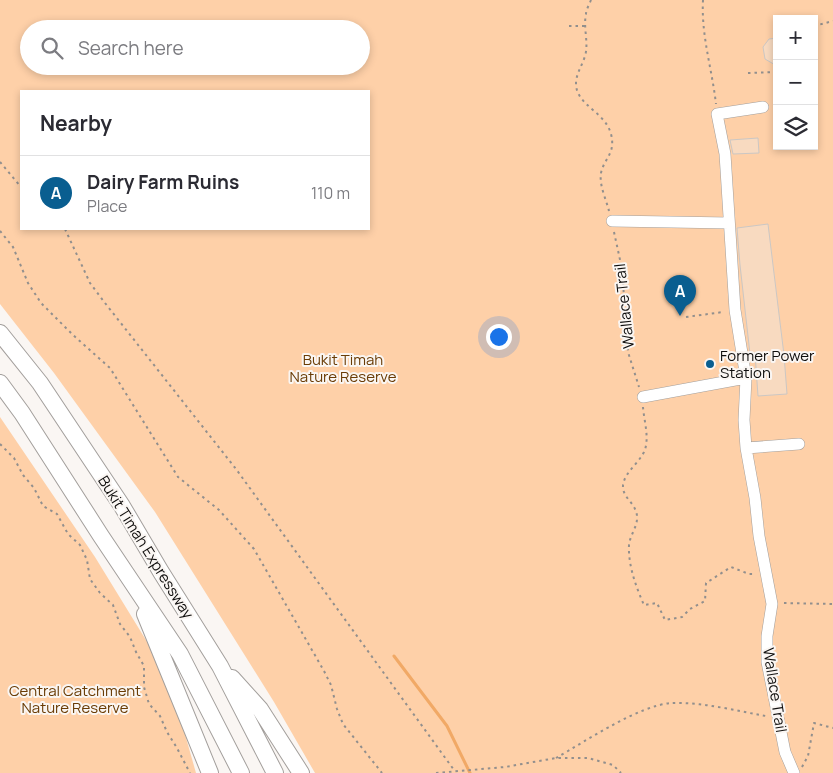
<!DOCTYPE html>
<html lang="en">
<head>
<meta charset="utf-8">
<style>
  :root { --surface:#fff; --page:#f2f2f3; --text:#2b2b33; --muted:#7c7c81; --line:#e1e1e2; --accent:#095e90 }
  body { margin:0; font-family:Manrope,sans-serif; background:var(--page); color:var(--text) }
  .controls { position:absolute; right:15px; top:15px; display:grid; overflow:hidden; border-radius:0px; box-shadow:0 2px 8px #0003 }
  .controls button { width:45px; height:45px; display:grid; place-items:center; padding:0; border:0; border-bottom:1px solid var(--line); background:var(--surface); color:var(--text); font:25px sans-serif }
  .you { position:absolute; left:498px; top:336px; width:18px; height:18px; margin:-12px; border:4px solid #fff; border-radius:50%; background:#1a73e8; box-shadow:0 0 0 8px #1a73e833 }
  .badge { display:grid; place-items:center; width:32px; height:32px; border-radius:50%; background:var(--accent); color:#fff; font-size:16px; font-weight:700 }
  .pin { position:absolute; translate:-50% -41px; filter:drop-shadow(0 1px 2px #0008) }
  .pin::after { content:''; position:absolute; top:26px; width:18px; height:15px; background:inherit; clip-path:polygon(0 0,100% 0,50% 100%) }
  .list { margin:0; padding:0; list-style:none }
  h2 { display:flex; justify-content:space-between; align-items:center; height:65px; margin:0; padding:0 20px; font-size:21px }
  h2 small { font-size:16px; font-weight:400; color:var(--muted) }
  .list li { display:grid; grid-template-columns:32px 1fr auto; gap:15px; align-items:center; box-sizing:border-box; height:75px; padding:0 20px; border-top:1px solid var(--line) }
  .list b { display:block; font-size:19px; white-space:nowrap }
  .list p { margin:0; font-size:16px; white-space:nowrap; color:var(--muted) }
  .list em { font-size:16px; font-style:normal; color:var(--muted) }
  .icon { flex:none; width:28px; height:28px; fill:none; stroke:currentColor; stroke-width:2; stroke-linecap:round; stroke-linejoin:round }
  .map { position:relative; flex:none; width:833px; height:773px; overflow:hidden }
  .search { position:absolute; background:var(--surface); box-shadow:0 2px 8px #0003; left:20px; top:20px; width:350px; height:55px; display:flex; align-items:center; gap:12px; box-sizing:border-box; padding:0 18px; border-radius:28px; color:var(--muted); font-size:19px }
  .panel { position:absolute; background:var(--surface); box-shadow:0 2px 8px #0003; left:20px; top:90px; width:350px; height:140px; border-radius:0px }
  .map>svg:first-child { display:block }
</style>
</head>
<body>
<div class="map">
<svg width="833" height="773" viewBox="0 0 833 773">
  <rect width="100%" height="100%" fill="#faf6f3"/>
  <path fill="#fed0a8" fill-rule="evenodd" d="M0,0H833V773H315L274,702L155,512L54,373L0,304ZM777,19H814V146H777ZM29,29H361V66H29ZM21,91H369V229H21Z
    M0,417L95,557L149,645L175,699L196,773H0Z"/>
  <g fill="none" stroke-linecap="round" stroke-linejoin="round">
    <path stroke="#f1a966" stroke-width="3" d="M394,656L447,726L470,773"/>
  </g>
  <path fill="#f8dac0" stroke="#cbc7c4" d="M777,38V66L765,59L763,47L769,39Z
    M758,138L759,153L733,154L730,140Z
    M768,224L784,355L787,394L758,396L755,353L750,354L740,265L737,228Z"/>
  <g fill="none" stroke-linecap="round" stroke-linejoin="round">
    <defs>
      <path id="minor" d="M763,107L717,114L725,154L735,310L746,378L744,420L746,448L755,498L759,536L772,604L767,636V662L785,752L794,773
        M612,221L729,223
        M643,397L746,378
        M746,448L799,444"/>
      <path id="highway" d="M0,333L40,383L122,506L161,572L220,666L275,773
        M0,383L22,413L101,536L180,654L241,773
        M145,614L210,773
        M232,678L260,709L301,773"/>
    </defs>
    <use href="#minor" stroke="#a39f9c" stroke-width="12"/>
    <use href="#highway" stroke="#a39f9c" stroke-width="18"/>
    <path stroke="#928f8d" stroke-width="2" stroke-dasharray="2.5 4" stroke-linecap="butt" d="M591,0C589,5 586,10 586,14C583,28 589,43 585,56C581,69 572,79 578,93C585,108 606,115 611,134C616,154 604,158 601,173C599,185 606,199 609,211
      M703,0C701,35 712,69 716,104
      M569,26H585
      M814,26L833,21
      M748,73L777,72
      M0,162L21,187
      M65,229L90,283L105,303L236,469L454,770
      M0,231L13,247L28,283L41,303L73,335L110,368L178,477L219,510L254,549L324,671L331,685L337,709L343,724L382,773
      M614,232L622,269L628,352L639,387
      M686,317L723,312
      M643,407C644,421 650,439 644,452C638,464 625,472 623,485C622,498 636,503 637,516C638,526 630,535 629,545C628,565 636,587 644,605L657,603L665,620L682,617L690,609L705,601L706,583L731,567L749,574H756
      M0,444L14,458L23,475L34,488L43,506L57,514L68,534L80,545L87,560L90,579L100,593L113,605L120,624L130,637L136,652L144,666V687L149,704L160,716L167,732L177,748L190,773
      M784,603L833,604
      M556,758C586,741 639,705 672,703C704,702 736,711 766,716
      M802,767L808,756L814,723L833,728
      M436,773L505,767L556,758H588L613,765L621,773"/>
    <use href="#minor" stroke="#fff" stroke-width="11"/>
    <use href="#highway" stroke="#fff" stroke-width="16"/>
  </g>
  <circle fill="#095e90" stroke="#faf6f3" stroke-width="2" cx="710" cy="364" r="5"/>
  <g text-anchor="middle" dominant-baseline="central" stroke-width="4" stroke-linejoin="round" paint-order="stroke">
    <g font-size="15" fill="#0e0d0c" stroke="#faf6f3">
      <text transform="translate(624 306) rotate(-96)">Wallace Trail</text>
      <text transform="translate(146 547) rotate(58)">Bukit Timah Expressway</text>
      <text transform="translate(775 690) rotate(81)">Wallace Trail</text>
    </g>
    <g font-size="15" fill="#0e0d0c" stroke="#faf6f3" text-anchor="start">
      <text x="720" y="355">Former Power<tspan x="720" dy="17">Station</tspan></text>
    </g>
    <g font-size="15" fill="#6a3c05" stroke="#faf6f3">
      <text x="343" y="359">Bukit Timah<tspan x="343" dy="17">Nature Reserve</tspan></text>
      <text x="75" y="690">Central Catchment<tspan x="75" dy="17">Nature Reserve</tspan></text>
    </g>
  </g>
</svg>
<div class="controls">
<button>+</button>
<button>−</button>
<button><svg class="icon" aria-label="layers" viewBox="0 0 24 24"><path d="M12 4l9 5-9 5-9-5zM3 14l9 5 9-5"/></svg></button>
</div>
<div class="you"></div>
<div class="pin badge" style="left:680px;top:316px">A</div>
<div class="search"><svg class="icon" aria-label="search" viewBox="0 0 24 24"><circle cx="10" cy="10" r="6"/><path d="M15 15l6 6"/></svg>Search here</div>
<section class="panel">
<h2>Nearby<small></small></h2>
<ul class="list">
<li><span class="badge">A</span><div><b>Dairy Farm Ruins</b><p>Place</p></div><em>110 m</em></li>
</ul>
</section>
</div>
</body>
</html>
